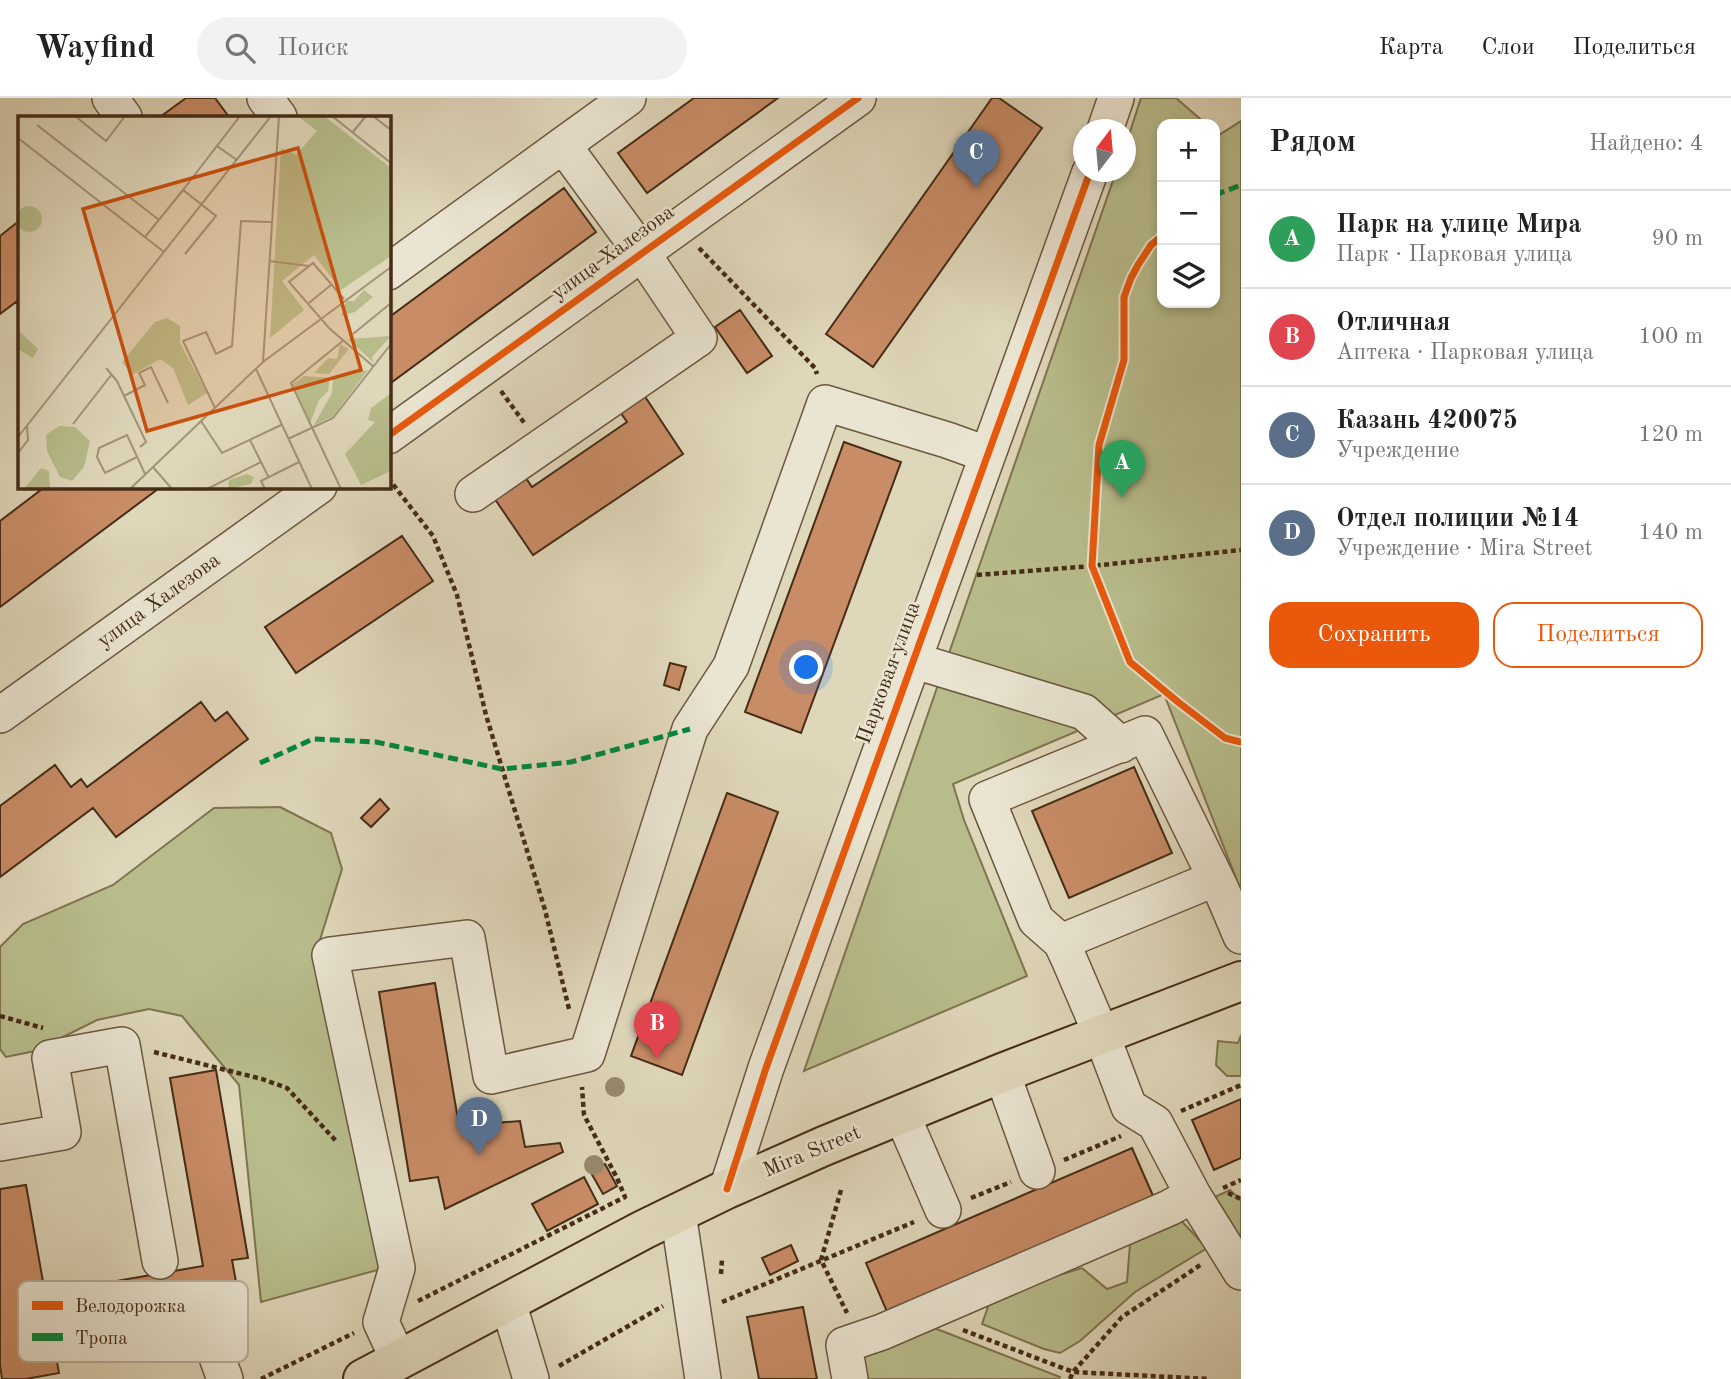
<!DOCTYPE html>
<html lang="ru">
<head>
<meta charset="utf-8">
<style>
  :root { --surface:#fff; --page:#f2f2f2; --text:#222; --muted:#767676; --line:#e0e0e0; --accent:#ea580c }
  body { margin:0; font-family:"Old Standard TT",serif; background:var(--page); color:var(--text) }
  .controls { position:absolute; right:21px; top:21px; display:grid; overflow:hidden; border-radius:14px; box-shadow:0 4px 10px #0003 }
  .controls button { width:63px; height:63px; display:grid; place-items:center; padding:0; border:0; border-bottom:2px solid var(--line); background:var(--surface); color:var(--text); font:35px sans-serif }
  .compass { position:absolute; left:1073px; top:21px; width:63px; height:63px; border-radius:50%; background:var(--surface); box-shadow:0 4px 10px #0003; rotate:16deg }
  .you { position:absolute; left:807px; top:570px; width:24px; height:24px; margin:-18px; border:5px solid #fff; border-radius:50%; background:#1a73e8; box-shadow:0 0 0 10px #1a73e833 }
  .badge { display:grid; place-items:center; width:46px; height:46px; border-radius:50%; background:var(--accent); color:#fff; font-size:23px; font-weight:700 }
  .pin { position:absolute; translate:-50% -58px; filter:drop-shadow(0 2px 4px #0008) }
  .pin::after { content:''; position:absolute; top:37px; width:24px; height:21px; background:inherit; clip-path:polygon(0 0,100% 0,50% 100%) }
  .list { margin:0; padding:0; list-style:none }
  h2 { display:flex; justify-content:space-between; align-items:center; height:91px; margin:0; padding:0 28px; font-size:30px }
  h2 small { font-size:23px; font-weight:400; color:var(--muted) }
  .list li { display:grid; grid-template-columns:46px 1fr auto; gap:21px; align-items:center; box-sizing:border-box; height:98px; padding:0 28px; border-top:2px solid var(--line) }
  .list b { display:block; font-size:26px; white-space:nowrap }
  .list p { margin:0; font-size:23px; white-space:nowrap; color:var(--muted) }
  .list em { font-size:23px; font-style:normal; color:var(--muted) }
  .actions { display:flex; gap:14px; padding:21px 28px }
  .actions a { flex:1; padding:16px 0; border:2px solid var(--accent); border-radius:21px; text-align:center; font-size:24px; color:var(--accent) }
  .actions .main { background:var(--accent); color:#fff }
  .icon { flex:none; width:38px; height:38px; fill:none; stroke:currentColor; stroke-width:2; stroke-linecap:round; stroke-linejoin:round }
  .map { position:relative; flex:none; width:1241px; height:1281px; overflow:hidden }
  header { display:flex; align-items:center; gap:42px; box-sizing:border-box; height:98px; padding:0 35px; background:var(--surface); border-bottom:2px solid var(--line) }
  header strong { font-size:33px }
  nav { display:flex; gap:38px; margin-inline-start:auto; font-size:24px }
  .search { width:490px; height:63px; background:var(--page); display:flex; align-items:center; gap:18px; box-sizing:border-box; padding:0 24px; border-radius:38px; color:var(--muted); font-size:26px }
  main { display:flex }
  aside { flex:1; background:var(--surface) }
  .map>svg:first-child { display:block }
</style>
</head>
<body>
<header>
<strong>Wayfind</strong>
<div class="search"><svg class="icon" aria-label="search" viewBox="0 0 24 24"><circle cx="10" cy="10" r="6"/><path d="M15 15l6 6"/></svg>Поиск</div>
<nav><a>Карта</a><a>Слои</a><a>Поделиться</a></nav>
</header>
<main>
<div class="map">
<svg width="1241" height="1281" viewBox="0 0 1241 1281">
  <rect width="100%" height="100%" fill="#dfd7ba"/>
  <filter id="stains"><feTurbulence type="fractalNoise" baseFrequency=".00286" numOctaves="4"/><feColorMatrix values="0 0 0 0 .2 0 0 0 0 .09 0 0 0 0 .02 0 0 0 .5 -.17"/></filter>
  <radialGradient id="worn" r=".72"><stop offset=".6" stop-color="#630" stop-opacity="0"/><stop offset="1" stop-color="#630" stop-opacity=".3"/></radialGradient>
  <path fill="#b8bc8b" stroke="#7f7450" stroke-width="2" d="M1141,0H1176L1206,26H1162V205H1215V33L1219,37L1241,23V793L1164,596L953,686L964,722L1027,878L804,973L1116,74H1126V46Z
    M280,709L331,735L342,771L314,861L381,1171L261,1204L239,987L182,918L149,911L97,922L35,953L6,959L0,951V849L23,826L113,787L214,710Z
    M1241,937V978H1227L1216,967L1218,943L1238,945Z
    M1230,1092L1241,1102V1142L1215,1099Z
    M1169,1110L1207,1150L1135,1194L1080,1243L1060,1255L1044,1251L982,1226L989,1206L1036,1184L1082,1170L1107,1191L1127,1184L1130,1146Z
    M924,1226L1060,1279L1059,1281H858L854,1253Z"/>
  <path fill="#c88c66" stroke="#462c16" stroke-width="2" d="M186,0H215L229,19H160Z
    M694,0H778L647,95L618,55Z
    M992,0H999L1042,30L873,269L826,236Z
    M564,90L596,134L388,287V220Z
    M19,123V209L16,204L0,216V138Z
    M740,212L772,258L747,275L715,229Z
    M638,288L683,356L533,457L488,391L519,370L532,389L627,324L614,305Z
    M844,344L901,364L801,635L745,614Z
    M46,388H162L0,509V423Z
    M402,438L433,483L296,575L265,529Z
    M670,565L686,569L679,592L664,587Z
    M201,604L215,623L227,614L248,641L116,739L93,710L0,779V708L55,667L71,689L81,681L87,689Z
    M1134,669L1172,755L1069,800L1032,713Z
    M727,695L778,714L682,977L631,958Z
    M380,701L389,711L371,729L361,720Z
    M435,885L459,1028L520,1023L525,1049L560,1045L563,1054L445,1111L438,1079L410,1083L379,894Z
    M216,972L248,1160L232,1162L241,1211L233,1213L234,1219L212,1223L213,1229L195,1232L196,1240L185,1242L187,1250L115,1262L107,1218L122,1215L116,1183L203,1168L170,980Z
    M1241,1001V1060L1214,1072L1192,1022Z
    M1132,1050L1154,1100L888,1216L866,1165Z
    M605,1066L617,1088L603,1096L590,1073Z
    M584,1079L598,1106L547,1133L532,1106Z
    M26,1087L59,1275L26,1281H2L0,1267V1091Z
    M791,1147L798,1163L770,1177L762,1160Z
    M803,1209L817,1281H759L747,1219Z"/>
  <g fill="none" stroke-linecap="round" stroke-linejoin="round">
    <defs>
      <path id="minor" d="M110,0L124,19
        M265,0L279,19
        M1105,32L1116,0
        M563,47L628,0
        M388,174L563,47L642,155L699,240L473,396
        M388,338L858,0
        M912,562L1084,614L1121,647
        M0,617L319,388
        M1241,838L1221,791L1145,636L987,701L1036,822L1061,844L1069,861L1102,938L1129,1009L1155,1025L1193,1097L1241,1174
        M1061,844L1214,781
        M1002,975L1037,1073
        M902,1017L943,1112
        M0,1045L63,1034L50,960L122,947L160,1163
        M727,1091L766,970L1090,74
        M678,1115L703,1281
        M508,1204L531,1281
        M214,1251L225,1281
        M399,1263L381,1224L397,1170L330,857L467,840L491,978L587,956L690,631L731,568L825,305L947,342L986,356
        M850,1281L844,1247L882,1234L1169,1110L1193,1097"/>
      <path id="major" d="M363,1281L643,1132L727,1091L824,1048L1002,975L1241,883"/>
    </defs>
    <use href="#minor" stroke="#6c573f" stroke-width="38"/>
    <use href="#major" stroke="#462c16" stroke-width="42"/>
    <path stroke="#462c16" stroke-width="4.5" stroke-dasharray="5 3.5" stroke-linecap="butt" d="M699,150L815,270L817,276
      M501,293L525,326
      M388,380L433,438L457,497L486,617L545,812L569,911
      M977,477L1092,468L1241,452
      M0,918L43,930
      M154,954L262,981L287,990L337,1044
      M1181,1013L1241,987
      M1064,1062L1121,1038
      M1223,1090L1241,1082
      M841,1092L821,1162L847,1215
      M1228,1095L1241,1101
      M971,1100L1011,1084
      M721,1176L722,1161
      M418,1203L625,1099L617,1080L584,1017L582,989
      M722,1204L914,1124
      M963,1232L1073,1274L1210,1281
      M559,1268L663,1208
      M261,1281L354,1235
      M1070,1281L1073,1274L1122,1219L1202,1166"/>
    <use href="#minor" stroke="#eae5d2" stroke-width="35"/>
    <use href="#major" stroke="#dfd7ba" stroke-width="38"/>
    <path stroke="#00873e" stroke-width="5" stroke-dasharray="10 5" stroke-linecap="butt" d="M1215,97L1241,87
      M260,665L313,641L376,644L502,671L571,664L690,631"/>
    <defs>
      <path id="cycleway" d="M1162,138L1151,147L1138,167L1131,180L1124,199V262L1099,347L1092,468L1130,564L1178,604L1225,640L1241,644
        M388,338L858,0
        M727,1091L766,970L1090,74"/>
    </defs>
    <use href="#cycleway" stroke="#eae5d2" stroke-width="11"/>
    <use href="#cycleway" stroke="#e8590c" stroke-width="7"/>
  </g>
  <g fill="#98896c">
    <circle cx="615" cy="989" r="10"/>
    <circle cx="594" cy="1067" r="10"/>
  </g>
  <g text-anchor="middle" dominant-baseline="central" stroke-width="5" stroke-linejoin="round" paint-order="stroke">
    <g font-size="21" fill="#462c16" stroke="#eae5d2">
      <text transform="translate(613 155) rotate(-36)">улица Халезова</text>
      <text transform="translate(159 503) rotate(-36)">улица Халезова</text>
      <text transform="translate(889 575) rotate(-70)">Парковая улица</text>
      <text transform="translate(812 1054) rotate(-23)">Mira Street</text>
    </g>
  </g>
  <g transform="translate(18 18)">
    <rect width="373" height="373" fill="#dfd7ba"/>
    <path d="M280,0H306L373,52V140L323,174L296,139L264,165L286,194L252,222L263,32L278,39L299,15ZM-2 103a13 13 0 1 1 26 0a13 13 0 1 1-26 0ZM346,174L355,181L337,196L323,200L328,185H336ZM149,202L162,210V227L189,277L170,289L155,252L142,243L114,259L104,246L137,206ZM0,214L20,233L15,242L0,233ZM373,220L354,241L356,247L330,223ZM322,228L331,233L311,258L296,257L310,242L319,243ZM350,254L315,300L296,309L314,277L315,262ZM286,260L312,262L310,275L301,284L292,307L275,268ZM373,277V355L343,369L327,338L357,306L350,304L353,292ZM41,310L57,311L72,325L66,351L54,365L42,361L29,335L28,319ZM23,352L31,355L32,373H6ZM229,358L236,361L233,368L210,373L211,364Z" fill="#b8bc8b"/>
    <path fill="none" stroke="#a29378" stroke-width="2" d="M57,0L88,25L107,0M314,0L373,47M355,0L373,14M19,9L141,104M334,17L348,0M0,22L146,136M199,30L219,44M165,74L222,0M127,121L165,74L198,100L167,138M251,145L291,150M326,183L295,147L271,166L311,212L356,251M291,187L314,168M335,218L373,187M245,246L261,0M88,252L99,265L128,326L122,331M238,253L294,373M106,280L127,269L121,257L133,251L150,287M197,292L165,225L188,216L198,238L214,230L223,105L253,106M183,305L204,337L263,309M55,308L94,258M0,321L253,0M270,323L315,302L373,228M232,324L251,362M0,337L10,324L9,310M119,341L87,357L79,341L81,332L109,319L127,358M135,351L154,373M112,373L245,246L373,151M189,373L243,346M247,373L243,365L281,346M323,373L273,267L326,224"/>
    <path fill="#c8500e" fill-opacity="0.15" stroke="#c8500e" stroke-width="3.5" d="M280,32L343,254L129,315L65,93Z"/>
    <rect width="373" height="373" fill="none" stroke="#462c16" stroke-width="3.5"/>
  </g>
  <rect x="18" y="1183" width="230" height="81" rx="10" fill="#eae5d2" stroke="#b9ae9a" stroke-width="2"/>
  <rect x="32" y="1203" width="31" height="9" fill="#e8590c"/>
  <rect x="32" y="1235" width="31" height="8" fill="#00873e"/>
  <g font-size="19" fill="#462c16">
    <text x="75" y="1214">Велодорожка</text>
    <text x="75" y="1246">Тропа</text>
  </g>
  <rect width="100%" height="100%" filter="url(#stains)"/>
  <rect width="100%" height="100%" fill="url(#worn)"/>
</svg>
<div class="controls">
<button>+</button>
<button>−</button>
<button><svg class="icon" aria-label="layers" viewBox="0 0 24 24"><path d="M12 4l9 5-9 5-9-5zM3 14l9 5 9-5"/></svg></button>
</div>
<svg class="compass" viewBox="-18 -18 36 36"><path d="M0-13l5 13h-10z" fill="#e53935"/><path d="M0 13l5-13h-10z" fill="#767676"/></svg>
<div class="you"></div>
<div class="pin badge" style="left:1122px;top:400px;background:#2e9e5b">A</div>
<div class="pin badge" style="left:657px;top:961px;background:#e0444e">B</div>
<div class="pin badge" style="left:976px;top:90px;background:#5c6f8a">C</div>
<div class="pin badge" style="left:479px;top:1057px;background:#5c6f8a">D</div>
</div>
<aside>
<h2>Рядом<small>Найдено: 4</small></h2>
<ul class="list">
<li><span class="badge" style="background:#2e9e5b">A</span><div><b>Парк на улице Мира</b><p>Парк · Парковая улица</p></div><em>90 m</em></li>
<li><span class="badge" style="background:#e0444e">B</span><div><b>Отличная</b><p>Аптека · Парковая улица</p></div><em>100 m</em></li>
<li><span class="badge" style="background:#5c6f8a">C</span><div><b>Казань 420075</b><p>Учреждение</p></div><em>120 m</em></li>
<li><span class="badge" style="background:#5c6f8a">D</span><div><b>Отдел полиции №14</b><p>Учреждение · Mira Street</p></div><em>140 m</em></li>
</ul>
<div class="actions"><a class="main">Сохранить</a><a>Поделиться</a></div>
</aside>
</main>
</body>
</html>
